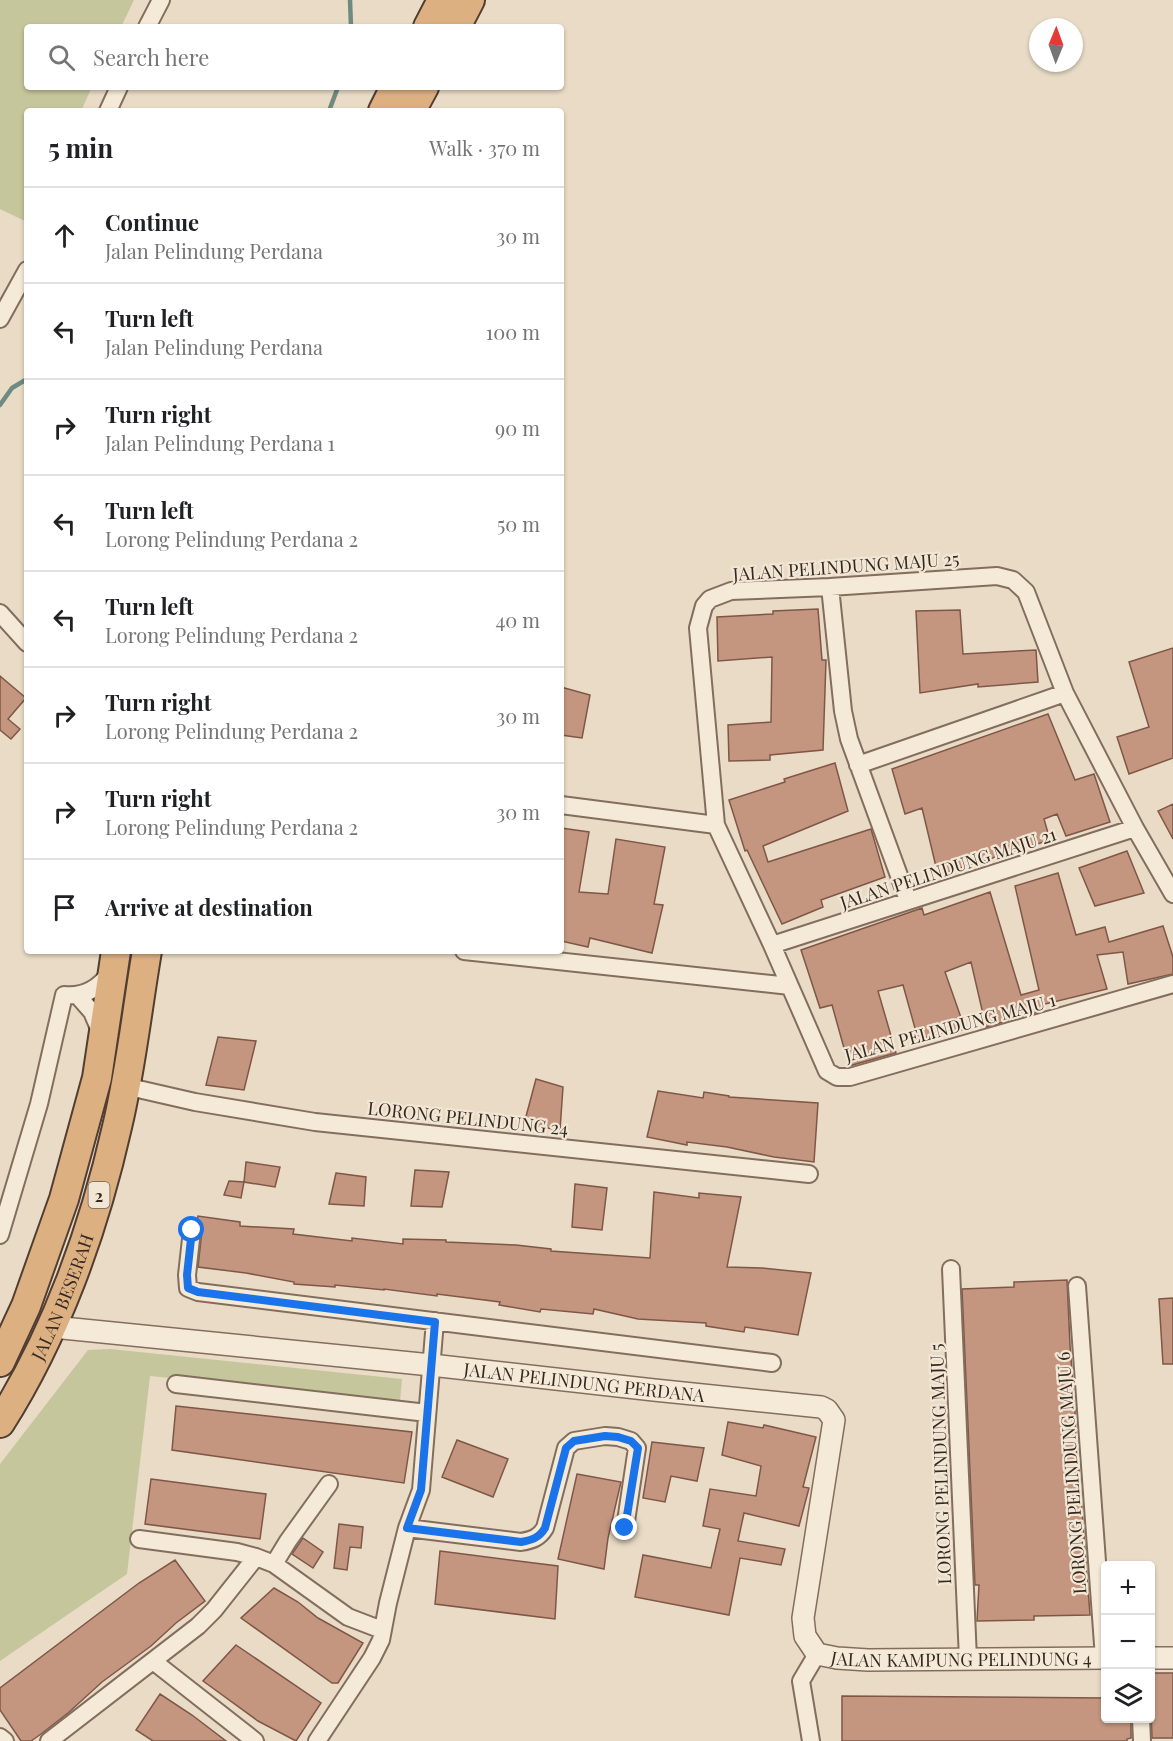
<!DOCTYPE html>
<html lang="en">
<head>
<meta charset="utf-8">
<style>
  :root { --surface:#fff; --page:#f2f2f2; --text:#202124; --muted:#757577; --line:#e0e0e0 }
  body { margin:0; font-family:"Playfair Display",serif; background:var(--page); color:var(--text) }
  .controls { position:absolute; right:18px; bottom:18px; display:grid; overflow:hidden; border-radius:6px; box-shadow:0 2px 4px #0004 }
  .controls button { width:54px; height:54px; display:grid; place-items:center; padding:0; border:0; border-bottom:2px solid var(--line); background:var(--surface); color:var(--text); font:30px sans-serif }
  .compass { position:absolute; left:1029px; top:18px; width:54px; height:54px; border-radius:50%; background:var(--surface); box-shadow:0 2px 4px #0004; rotate:1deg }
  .stop { position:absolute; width:18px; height:18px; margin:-14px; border:4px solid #1a73e8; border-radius:50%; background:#fff }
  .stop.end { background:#1a73e8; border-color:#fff; box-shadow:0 2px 6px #0008 }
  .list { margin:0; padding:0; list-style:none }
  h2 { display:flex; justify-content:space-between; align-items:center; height:78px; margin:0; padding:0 24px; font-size:26px }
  h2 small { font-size:20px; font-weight:400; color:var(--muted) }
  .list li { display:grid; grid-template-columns:39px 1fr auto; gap:18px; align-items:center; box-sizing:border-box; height:96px; padding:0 24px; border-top:2px solid var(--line) }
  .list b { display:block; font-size:22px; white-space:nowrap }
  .list p { margin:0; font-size:20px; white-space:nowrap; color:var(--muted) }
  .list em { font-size:20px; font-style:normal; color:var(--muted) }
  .icon { flex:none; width:33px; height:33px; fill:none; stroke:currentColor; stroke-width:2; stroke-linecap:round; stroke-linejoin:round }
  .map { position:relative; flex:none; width:1173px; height:1741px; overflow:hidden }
  .search { position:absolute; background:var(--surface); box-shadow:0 2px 4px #0004; left:24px; top:24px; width:540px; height:66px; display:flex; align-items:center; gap:15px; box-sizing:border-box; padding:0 21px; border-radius:6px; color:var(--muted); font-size:22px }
  .panel { position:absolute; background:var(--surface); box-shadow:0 2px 4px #0004; left:24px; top:108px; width:540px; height:846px; border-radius:6px }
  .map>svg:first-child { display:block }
</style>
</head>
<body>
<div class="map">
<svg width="1173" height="1741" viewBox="0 0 1173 1741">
  <rect width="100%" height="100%" fill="#e9dbc6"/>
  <path fill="#c5c69b" d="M0,0H134L121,27H27V87H92L81,111H27V222L0,209Z
    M110,1349L402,1379L400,1401L150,1376L127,1574L0,1661V1464L88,1350Z"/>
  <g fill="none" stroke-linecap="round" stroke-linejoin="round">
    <path stroke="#6f8b81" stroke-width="4.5" d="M350,0L351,27
      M329,111L338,87
      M0,405L12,388L27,379"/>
  </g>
  <path fill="#c49680" stroke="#7f5746" stroke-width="1.5" d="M818,609L822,660H826L823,750L770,755V760L729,761L728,725L771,722L772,657L718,661L717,617L773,614V611Z
    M960,610L963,654L1036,650L1038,682L978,687V684L920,693L916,611Z
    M1173,648V758L1129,774L1117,737L1149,727L1129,662Z
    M0,676L26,698L8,719L20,729L11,739L0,730Z
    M561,687L590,695L582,738L561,735Z
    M1048,714L1075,780L1094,774L1110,822L1066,836L1057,814L1044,819L1050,840L938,875L922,808L905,814L892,769Z
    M835,763L848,811L763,846L768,862L871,829L885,877L821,900L823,907L782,924L747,850L745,851L729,800L785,782L784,779Z
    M1173,804V839L1158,811Z
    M561,828L589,832L579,892L608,894L616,839L665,847L654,904L663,905L652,953L590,938L588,947L561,941Z
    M1127,851L1144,893L1095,906L1079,868Z
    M1058,873L1076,935L1105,927L1109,942L1163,926L1173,957V974L1128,984L1123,952L1097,955L1107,989L1041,1005L1043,1011L986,1027L971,962L945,972L965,1029L918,1039L903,985L878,991L896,1053L849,1066L832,1005L820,1008L801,950L922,908L924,915L990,892L1021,995L1039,990L1015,886Z
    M218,1037L256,1041L244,1090L206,1085Z
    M536,1079L563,1087L560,1130L524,1124Z
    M658,1091L703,1098L704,1092L729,1096V1097L818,1103L814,1162L774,1157L727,1147L687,1142V1145L647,1137Z
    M246,1162L280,1167L275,1187L244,1182Z
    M415,1170L449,1172L442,1207L411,1206Z
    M336,1173L366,1177L364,1206L329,1204Z
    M229,1181L244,1182L241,1198L224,1195Z
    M575,1184L607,1188L602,1230L572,1227Z
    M654,1192L699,1198V1193L741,1197L727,1267L762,1268L811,1273L798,1335L745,1327L744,1332L706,1326V1323L638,1319L594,1309L593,1314L541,1309L540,1312L499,1305L500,1302L437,1294V1296L384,1289V1290L335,1285V1287L294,1284V1282L246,1273L198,1267L202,1231L201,1225L197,1221L198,1216L240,1222V1226L294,1229L293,1234L352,1241V1238L403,1244V1239L446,1240V1242L516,1245L551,1249V1251L650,1258Z
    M1067,1280L1070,1345L1075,1410L1077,1470H1079L1090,1615L1034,1616V1620L977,1621L979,1585H975L962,1289L1014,1287V1282Z
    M1173,1298V1364H1163L1159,1299Z
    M176,1406L412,1432L404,1483L172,1450Z
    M728,1422L763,1428L764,1425L816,1437L803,1487L809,1488L799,1526L744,1513L738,1541L785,1549L781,1565L740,1558L729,1615L635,1597L643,1555L711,1568L720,1529L703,1526L710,1489L756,1496L761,1466L722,1455Z
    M457,1440L508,1459L493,1497L442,1477Z
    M652,1442L704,1448L697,1481L671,1476L665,1502L643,1498Z
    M577,1474L621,1482L608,1538L604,1569L558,1559Z
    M151,1479L266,1494L260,1539L145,1524Z
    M339,1524L363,1527L361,1548L350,1547L347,1570L334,1568Z
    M303,1538L323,1552L313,1568L292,1554Z
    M440,1551L558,1566L555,1619L435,1604Z
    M175,1560L205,1601L176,1623L151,1646L102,1682L68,1713L41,1734L31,1741H21L0,1710V1688L139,1583Z
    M274,1588L298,1602L318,1618L363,1643L338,1683H332L241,1618Z
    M236,1645L321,1703L296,1741L258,1721L203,1681Z
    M1150,1673H1173V1738H1152Z
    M160,1694L192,1715L226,1741H153L136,1730Z
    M842,1696L1106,1698V1719H1131V1738L1127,1739V1741H842Z"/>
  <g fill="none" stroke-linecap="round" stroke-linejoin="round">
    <defs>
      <path id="minor" d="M147,27L161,0
        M108,111L119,87
        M0,319L27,270
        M830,587L843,711L849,739L908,900
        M0,613L27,643
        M858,765L1065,693
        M561,805L716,825
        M1173,894L1135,828L1065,693L1026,592L1013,580L997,576L830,587L731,591L710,599L704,606L698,628L716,825L772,945L827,1071L837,1077H850L1173,984
        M772,945L1135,828
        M464,951L790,986
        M78,996L92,1012L101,1033
        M125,1086L195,1102L315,1122L809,1174
        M192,1230L187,1275L188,1288L198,1292L772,1363
        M0,1235L39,1104L64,995C86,997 98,988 112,971
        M951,1269L968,1659
        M1077,1286L1104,1658
        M176,1384L427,1413
        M407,1528L521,1542C532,1540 539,1538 545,1528L566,1448L574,1441L605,1436L618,1437L631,1441L637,1448L625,1528
        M139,1539L237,1552L256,1557L274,1564L348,1617L382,1630
        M274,1564L288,1541L329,1484
        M153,1661L255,1741
        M1141,1718L1142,1741
        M0,1737L5,1741
        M49,1741L198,1626L214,1610L256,1557
        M317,1741L372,1658L381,1640L388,1603L407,1528L421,1490L435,1321
        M811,1741L801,1681L817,1654"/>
      <g id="tertiary">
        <path id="s1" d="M53,1327L431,1365L654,1390L821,1407L827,1410L834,1420L803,1618L805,1636L817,1654L837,1658L868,1660L1106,1658"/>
        <path d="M1150,1658H1173"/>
      </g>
      <g id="trunk">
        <path d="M428,27L442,0"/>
        <path d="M456,27L470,0"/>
        <path d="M383,111L395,87"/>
        <path d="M411,111L424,87"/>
        <path d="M0,1362L26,1306L64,1199L97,1078L116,951"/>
        <path id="s2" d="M0,1423C56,1335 94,1229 117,1127C131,1069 137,1009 147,951"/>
      </g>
    </defs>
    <use href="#minor" stroke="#836e5d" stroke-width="20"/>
    <use href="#tertiary" stroke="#836e5d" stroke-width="24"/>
    <use href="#trunk" stroke="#513d31" stroke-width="32"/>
    <use href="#minor" stroke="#f5ead8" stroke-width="16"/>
    <use href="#tertiary" stroke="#f5ead8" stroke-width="21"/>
    <use href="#trunk" stroke="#dcb080" stroke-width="28"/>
  </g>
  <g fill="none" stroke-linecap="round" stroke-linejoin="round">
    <path stroke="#1a73e8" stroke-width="8" d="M192,1230L187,1275L188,1288L198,1292L435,1322L421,1490L407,1528L521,1542C532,1540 539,1538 545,1528L566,1448L574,1441L605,1436L618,1437L631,1441L638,1448L625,1528"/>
  </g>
  <g text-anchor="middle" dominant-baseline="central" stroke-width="4.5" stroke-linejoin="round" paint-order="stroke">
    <rect fill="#f2e7d5" stroke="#6e6156" stroke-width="1.5" x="88.5" y="1182" width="21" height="26" rx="4.5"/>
    <g font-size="16" font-weight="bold" fill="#352820">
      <text x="99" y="1195">2</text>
    </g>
    <g font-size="18" fill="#352820" stroke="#f2e7d5">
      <text transform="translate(846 566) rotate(-4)">JALAN PELINDUNG MAJU 25</text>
      <text transform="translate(948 868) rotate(-18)">JALAN PELINDUNG MAJU 21</text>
      <text transform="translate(950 1027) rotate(-15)">JALAN PELINDUNG MAJU 1</text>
      <text transform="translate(468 1118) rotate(6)">LORONG PELINDUNG 24</text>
      <text stroke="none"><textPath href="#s2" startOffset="141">JALAN BESERAH</textPath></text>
      <text stroke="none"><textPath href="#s1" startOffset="534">JALAN PELINDUNG PERDANA</textPath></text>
      <text transform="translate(940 1464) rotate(-92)">LORONG PELINDUNG MAJU 5</text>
      <text transform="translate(1071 1473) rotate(-94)">LORONG PELINDUNG MAJU 6</text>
      <text stroke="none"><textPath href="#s1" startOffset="1176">JALAN KAMPUNG PELINDUNG 4</textPath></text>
    </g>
  </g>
</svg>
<div class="controls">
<button>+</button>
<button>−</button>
<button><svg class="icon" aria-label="layers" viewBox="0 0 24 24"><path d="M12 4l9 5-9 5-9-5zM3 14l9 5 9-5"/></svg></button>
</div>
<svg class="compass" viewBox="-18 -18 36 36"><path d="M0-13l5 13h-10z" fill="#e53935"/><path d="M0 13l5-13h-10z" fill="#757577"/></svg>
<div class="stop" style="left:192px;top:1230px"></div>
<div class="stop end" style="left:625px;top:1528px"></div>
<div class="search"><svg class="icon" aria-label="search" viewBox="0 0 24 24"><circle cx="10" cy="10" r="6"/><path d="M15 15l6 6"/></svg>Search here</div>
<section class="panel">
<h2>5 min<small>Walk · 370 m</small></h2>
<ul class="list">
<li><svg class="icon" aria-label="ahead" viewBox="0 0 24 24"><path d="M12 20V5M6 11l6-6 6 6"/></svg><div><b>Continue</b><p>Jalan Pelindung Perdana</p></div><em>30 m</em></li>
<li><svg class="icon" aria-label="left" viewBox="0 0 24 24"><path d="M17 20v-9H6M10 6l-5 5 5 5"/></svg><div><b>Turn left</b><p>Jalan Pelindung Perdana</p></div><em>100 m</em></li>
<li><svg class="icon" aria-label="right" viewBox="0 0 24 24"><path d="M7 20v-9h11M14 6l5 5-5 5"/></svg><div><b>Turn right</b><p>Jalan Pelindung Perdana 1</p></div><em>90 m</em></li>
<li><svg class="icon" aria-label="left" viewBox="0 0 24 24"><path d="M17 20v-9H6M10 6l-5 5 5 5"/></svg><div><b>Turn left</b><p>Lorong Pelindung Perdana 2</p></div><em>50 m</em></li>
<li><svg class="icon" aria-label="left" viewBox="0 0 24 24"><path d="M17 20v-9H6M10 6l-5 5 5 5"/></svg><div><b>Turn left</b><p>Lorong Pelindung Perdana 2</p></div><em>40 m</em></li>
<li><svg class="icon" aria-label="right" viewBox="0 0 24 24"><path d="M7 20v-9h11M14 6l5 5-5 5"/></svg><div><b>Turn right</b><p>Lorong Pelindung Perdana 2</p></div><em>30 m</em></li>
<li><svg class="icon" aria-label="right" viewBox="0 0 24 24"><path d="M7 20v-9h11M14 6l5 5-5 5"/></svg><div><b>Turn right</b><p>Lorong Pelindung Perdana 2</p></div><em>30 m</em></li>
<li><svg class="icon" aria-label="arrive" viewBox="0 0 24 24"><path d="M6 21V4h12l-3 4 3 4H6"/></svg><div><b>Arrive at destination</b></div></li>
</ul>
</section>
</div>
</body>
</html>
